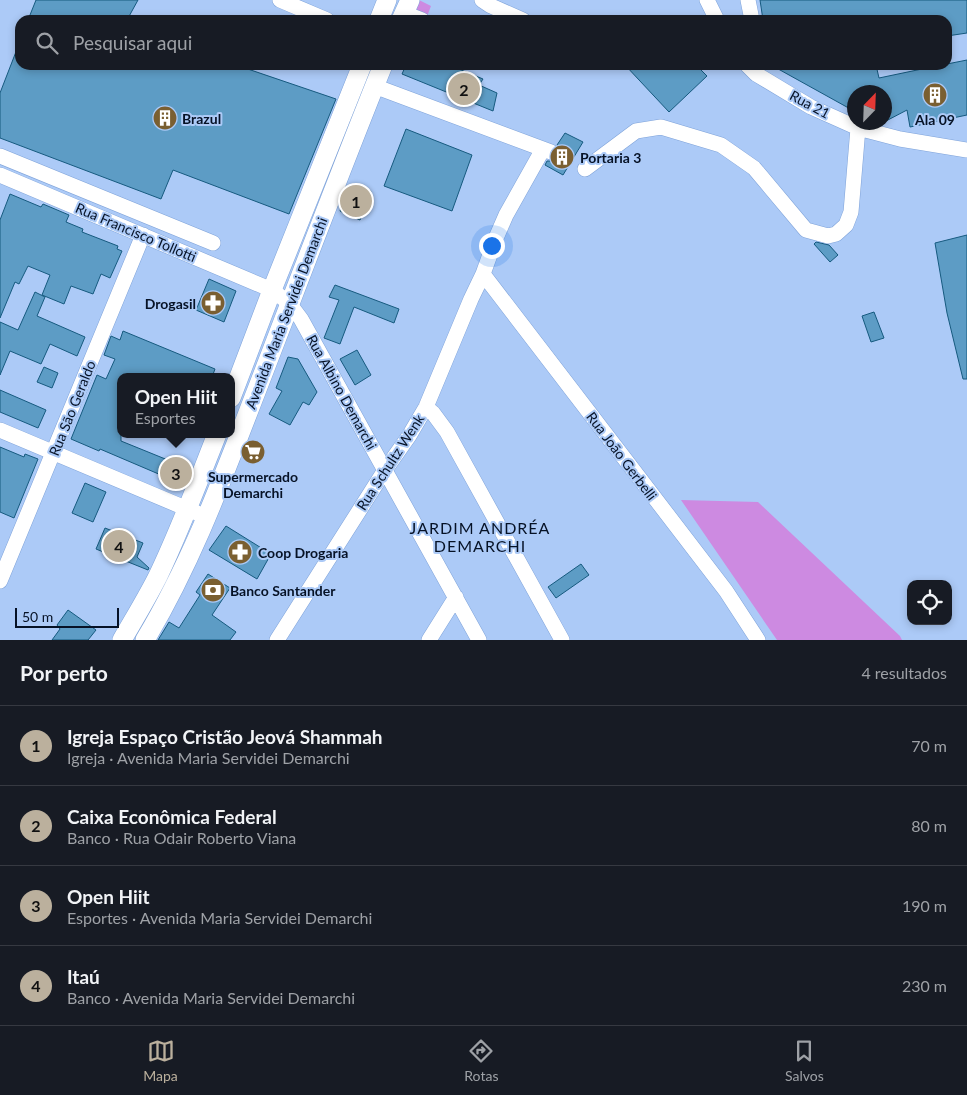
<!DOCTYPE html>
<html lang="pt">
<head>
<meta charset="utf-8">
<style>
  :root { --surface:#171b24; --page:#20242c; --text:#f1f3f6; --muted:#9ea1a6; --line:#363941; --accent:#bbb09d }
  body { margin:0; font-family:Lato,sans-serif; background:var(--page); color:var(--text) }
  .controls { position:absolute; right:15px; bottom:15px; display:grid; overflow:hidden; border-radius:10px; box-shadow:0 2px 8px #0003 }
  .controls button { width:45px; height:45px; display:grid; place-items:center; padding:0; border:0; border-bottom:1px solid var(--line); background:var(--surface); color:var(--text); font:25px sans-serif }
  .compass { position:absolute; left:847px; top:85px; width:45px; height:45px; border-radius:50%; background:var(--surface); box-shadow:0 2px 8px #0003; rotate:23deg }
  .scale { position:absolute; left:15px; bottom:12px; width:104px; box-sizing:border-box; padding-left:5px; border:2px solid #061226; border-top:0; font-size:14px; line-height:18px; white-space:nowrap; color:#061226; -webkit-text-stroke:4px #accaf7; paint-order:stroke }
  .you { position:absolute; left:491px; top:245px; width:18px; height:18px; margin:-12px; border:4px solid #fff; border-radius:50%; background:#1a73e8; box-shadow:0 0 0 8px #1a73e833 }
  .badge { display:grid; place-items:center; width:32px; height:32px; border-radius:50%; background:var(--accent); color:#111; font-size:16px; font-weight:700 }
  .pin { position:absolute; translate:-50% -50%; border:2px solid #fff; box-shadow:0 1px 5px #0006 }
  .popup { position:absolute; left:117px; top:373px; width:118px; height:65px; box-sizing:border-box; display:grid; place-content:center; border-radius:10px; background:var(--surface); filter:drop-shadow(0 1px 4px #0005); font-size:16px; white-space:nowrap; color:var(--muted) }
  .popup b { font-size:19px; color:var(--text) }
  .popup::after { content:''; position:absolute; left:50%; top:100%; margin-left:-10px; border:10px solid transparent; border-top-color:var(--surface) }
  .list { margin:0; padding:0; list-style:none }
  h2 { display:flex; justify-content:space-between; align-items:center; height:65px; margin:0; padding:0 20px; font-size:21px }
  h2 small { font-size:16px; font-weight:400; color:var(--muted) }
  .list li { display:grid; grid-template-columns:32px 1fr auto; gap:15px; align-items:center; box-sizing:border-box; height:80px; padding:0 20px; border-top:1px solid var(--line) }
  .list b { display:block; font-size:19px; white-space:nowrap }
  .list p { margin:0; font-size:16px; white-space:nowrap; color:var(--muted) }
  .list em { font-size:16px; font-style:normal; color:var(--muted) }
  .icon { flex:none; width:28px; height:28px; fill:none; stroke:currentColor; stroke-width:2; stroke-linecap:round; stroke-linejoin:round }
  .map { position:relative; flex:none; width:967px; height:640px; overflow:hidden }
  .search { position:absolute; background:var(--surface); box-shadow:0 2px 8px #0003; left:15px; right:15px; top:15px; height:55px; display:flex; align-items:center; gap:12px; box-sizing:border-box; padding:0 18px; border-radius:15px; color:var(--muted); font-size:19px }
  .sheet { height:385px; background:var(--surface) }
  nav { display:flex; justify-content:space-around; align-items:center; box-sizing:border-box; height:70px; border-top:1px solid var(--line); background:var(--surface); font-size:14px; color:var(--muted) }
  nav a { display:grid; justify-items:center; gap:2px }
  nav .on { color:var(--accent) }
  .map>svg:first-child { display:block }
</style>
</head>
<body>
<div class="map">
<svg width="967" height="640" viewBox="0 0 967 640">
  <rect width="100%" height="100%" fill="#accaf7"/>
  <path fill="#cd8ae1" d="M419,0L431,6L426,19L414,15Z
    M681,500L758,502L900,636L902,640H777Z"/>
  <path fill="#5d9cc5" stroke="#165a7f" d="M36,0H138L127,20H28Z
    M760,0H967V33L947,36V20H763Z
    M19,44L20,65H236L336,99L289,214L173,170L161,199L0,138V93Z
    M967,60V115L910,127L907,110L884,122V92H854V111L771,65H876L879,78L941,65H947V64Z
    M406,65H449L483,79L479,85L497,93L493,111L402,74Z
    M625,65H696L707,76L669,112Z
    M406,129L472,155L452,211L384,186Z
    M565,133L583,142L563,175L545,165L547,161H553L557,159L560,156V150L557,145Z
    M351,185L371,191L360,220L340,211Z
    M10,194L41,207L43,204L69,215L66,222L83,229L82,232L118,246L117,249L122,251L110,278L101,274L93,294L71,286L64,304L42,295L50,275L28,266L19,284L15,282L0,318V220Z
    M967,235V379H963L947,313L935,243Z
    M816,242L829,245L838,255L830,262L814,244Z
    M209,279L236,291L224,322L196,310Z
    M335,285L399,309L394,323L354,307L340,344L324,338L339,300L329,297Z
    M35,292L45,297L37,316L85,337L77,356L50,344L41,364L10,351L0,375V322L18,330Z
    M874,312L884,338L871,342L862,316Z
    M123,331L215,369L212,377H121V441L185,467L178,484L168,480V478L100,449L99,451L71,439L97,375L106,379L115,359L104,355L111,336L120,340Z
    M357,350L371,375L355,385L340,359Z
    M288,357L298,359L317,392L309,405L303,402L290,425L269,414L282,391L276,388Z
    M44,367L58,373L52,388L37,382Z
    M0,390L46,410L38,428L0,412Z
    M0,447L24,457L25,454L38,459L14,518L0,512Z
    M85,483L106,492L93,522L72,513Z
    M226,526L271,554L257,579L209,550Z
    M105,528L143,543L137,557L149,568L148,570L96,549Z
    M581,564L589,575L556,598L548,587Z
    M208,574L230,588L212,615L236,632L230,640H158L169,622L179,628L200,595L196,592Z
    M68,610L96,630L88,640H52L60,629L57,625Z"/>
  <g fill="none" stroke-linecap="round" stroke-linejoin="round">
    <defs>
      <path id="minor" d="M280,0L327,20
        M482,0L491,6L523,20
        M707,0L717,20
        M748,0L752,20
        M404,13L422,20
        M747,65L756,74L811,107L858,128L900,139L967,150
        M374,86L551,152
        M0,156L213,243
        M585,169L636,131L661,127L721,145L754,168L806,230L828,236L836,234L846,225L851,212L858,128
        M0,175L272,290L289,303L301,319L479,640
        M483,274L726,591L758,640
        M426,407L433,413L447,432L562,640
        M0,430L197,513
        M0,581L143,235
        M277,640L385,470L409,436L426,407L471,299L483,274L496,238L506,215L543,149
        M429,640L456,597"/>
      <path id="major" d="M379,20L387,0
        M401,20L410,0
        M231,398L272,290L362,65
        M122,640C134,619 147,598 158,576C180,530 198,482 217,434
        M145,640C192,562 223,477 256,392C298,283 339,174 383,65"/>
    </defs>
    <use href="#minor" stroke="#7fa3d9" stroke-width="16"/>
    <use href="#major" stroke="#7fa3d9" stroke-width="20"/>
    <use href="#minor" stroke="#fff" stroke-width="15"/>
    <use href="#major" stroke="#fff" stroke-width="19"/>
  </g>
  <defs>
    <symbol id="building-disc" viewBox="-11 -11 22 22"><circle r="9.5" fill="#7a5f31" stroke="#accaf7"/><path d="M-4-6H4V6H1V3H-1V6H-4ZM-2.5-4.3h1.7v1.8h-1.7ZM.8-4.3h1.7v1.8H.8ZM-2.5-1h1.7V.8h-1.7ZM.8-1h1.7V.8H.8Z" fill="#fff"/></symbol>
    <symbol id="pharmacy-disc" viewBox="-11 -11 22 22"><circle r="9.5" fill="#7a5f31" stroke="#accaf7"/><path d="M-2-6h4v4h4v4h-4v4h-4v-4h-4v-4h4Z" fill="#fff"/></symbol>
    <symbol id="supermarket-disc" viewBox="-11 -11 22 22"><circle r="9.5" fill="#7a5f31" stroke="#accaf7"/><path d="M-6-5.5h2.5l.6 2H6L4.5 2H-2.5L-4.4-4H-6ZM-1.5 3.2a1.3 1.3 0 1 0 .1 0ZM3 3.2a1.3 1.3 0 1 0 .1 0Z" fill="#fff"/></symbol>
    <symbol id="bank-disc" viewBox="-11 -11 22 22"><circle r="9.5" fill="#7a5f31" stroke="#accaf7"/><path d="M-6-4H6V4H-6ZM0-2.3a2.3 2.3 0 1 0 0 4.6a2.3 2.3 0 1 0 0-4.6Z" fill="#fff"/></symbol>
  </defs>
  <g fill-rule="evenodd">
    <use href="#building-disc" x="921" y="81" width="28" height="28"/>
    <use href="#building-disc" x="151" y="104" width="28" height="28"/>
    <use href="#building-disc" x="548" y="143" width="28" height="28"/>
    <use href="#pharmacy-disc" x="199" y="289" width="28" height="28"/>
    <use href="#supermarket-disc" x="239" y="438" width="28" height="28"/>
    <use href="#pharmacy-disc" x="226" y="538" width="28" height="28"/>
    <use href="#bank-disc" x="199" y="576" width="28" height="28"/>
  </g>
  <g text-anchor="middle" dominant-baseline="central" stroke-width="4" stroke-linejoin="round" paint-order="stroke">
    <g font-size="14" fill="#061226" stroke="#accaf7">
      <text transform="translate(810 104) rotate(28)">Rua 21</text>
      <text transform="translate(136 232) rotate(23)">Rua Francisco Tollotti</text>
      <text transform="translate(286 313) rotate(-69)">Avenida Maria Servidei Demarchi</text>
      <text transform="translate(342 392) rotate(61)">Rua Albino Demarchi</text>
      <text transform="translate(72 408) rotate(-68)">Rua São Geraldo</text>
      <text transform="translate(622 456) rotate(53)">Rua João Gerbelli</text>
      <text transform="translate(390 462) rotate(-57)">Rua Schultz Wenk</text>
    </g>
    <g font-size="14" font-weight="bold" fill="#061226" stroke="#accaf7" text-anchor="start">
      <text x="182" y="118">Brazul</text>
      <text x="935" y="119" text-anchor="middle">Ala 09</text>
      <text x="580" y="157">Portaria 3</text>
      <text x="196" y="303" text-anchor="end">Drogasil</text>
      <text x="253" y="476" text-anchor="middle">Supermercado<tspan x="253" dy="16">Demarchi</tspan></text>
      <text x="258" y="552">Coop Drogaria</text>
      <text x="230" y="590">Banco Santander</text>
    </g>
    <g font-size="16" letter-spacing="1" fill="#061226" stroke="#accaf7">
      <text x="480" y="527">JARDIM ANDRÉA<tspan x="480" dy="18">DEMARCHI</tspan></text>
    </g>
  </g>
</svg>
<div class="controls">
<button><svg class="icon" aria-label="locate" viewBox="0 0 24 24"><circle cx="12" cy="12" r="6"/><path d="M12 2v4M12 18v4M2 12h4M18 12h4"/></svg></button>
</div>
<svg class="compass" viewBox="-18 -18 36 36"><path d="M0-13l5 13h-10z" fill="#e53935"/><path d="M0 13l5-13h-10z" fill="#9ea1a6"/></svg>
<div class="scale">50 m</div>
<div class="you"></div>
<div class="pin badge" style="left:356px;top:201px">1</div>
<div class="pin badge" style="left:464px;top:89px">2</div>
<div class="pin badge" style="left:176px;top:473px">3</div>
<div class="popup"><b>Open Hiit</b>Esportes</div>
<div class="pin badge" style="left:119px;top:546px">4</div>
<div class="search"><svg class="icon" aria-label="search" viewBox="0 0 24 24"><circle cx="10" cy="10" r="6"/><path d="M15 15l6 6"/></svg>Pesquisar aqui</div>
</div>
<section class="sheet">
<h2>Por perto<small>4 resultados</small></h2>
<ul class="list">
<li><span class="badge">1</span><div><b>Igreja Espaço Cristão Jeová Shammah</b><p>Igreja · Avenida Maria Servidei Demarchi</p></div><em>70 m</em></li>
<li><span class="badge">2</span><div><b>Caixa Econômica Federal</b><p>Banco · Rua Odair Roberto Viana</p></div><em>80 m</em></li>
<li><span class="badge">3</span><div><b>Open Hiit</b><p>Esportes · Avenida Maria Servidei Demarchi</p></div><em>190 m</em></li>
<li><span class="badge">4</span><div><b>Itaú</b><p>Banco · Avenida Maria Servidei Demarchi</p></div><em>230 m</em></li>
</ul>
</section>
<nav>
<a class="on"><svg class="icon" aria-label="map" viewBox="0 0 24 24"><path d="M3 6l6-2 6 2 6-2v14l-6 2-6-2-6 2zM9 4v14M15 6v14"/></svg>Mapa</a>
<a><svg class="icon" aria-label="directions" viewBox="0 0 24 24"><path d="M12 3l9 9-9 9-9-9zM9 14v-3h6M13 9l2 2-2 2"/></svg>Rotas</a>
<a><svg class="icon" aria-label="saved" viewBox="0 0 24 24"><path d="M7 4h10v16l-5-4-5 4z"/></svg>Salvos</a>
</nav>
</body>
</html>
